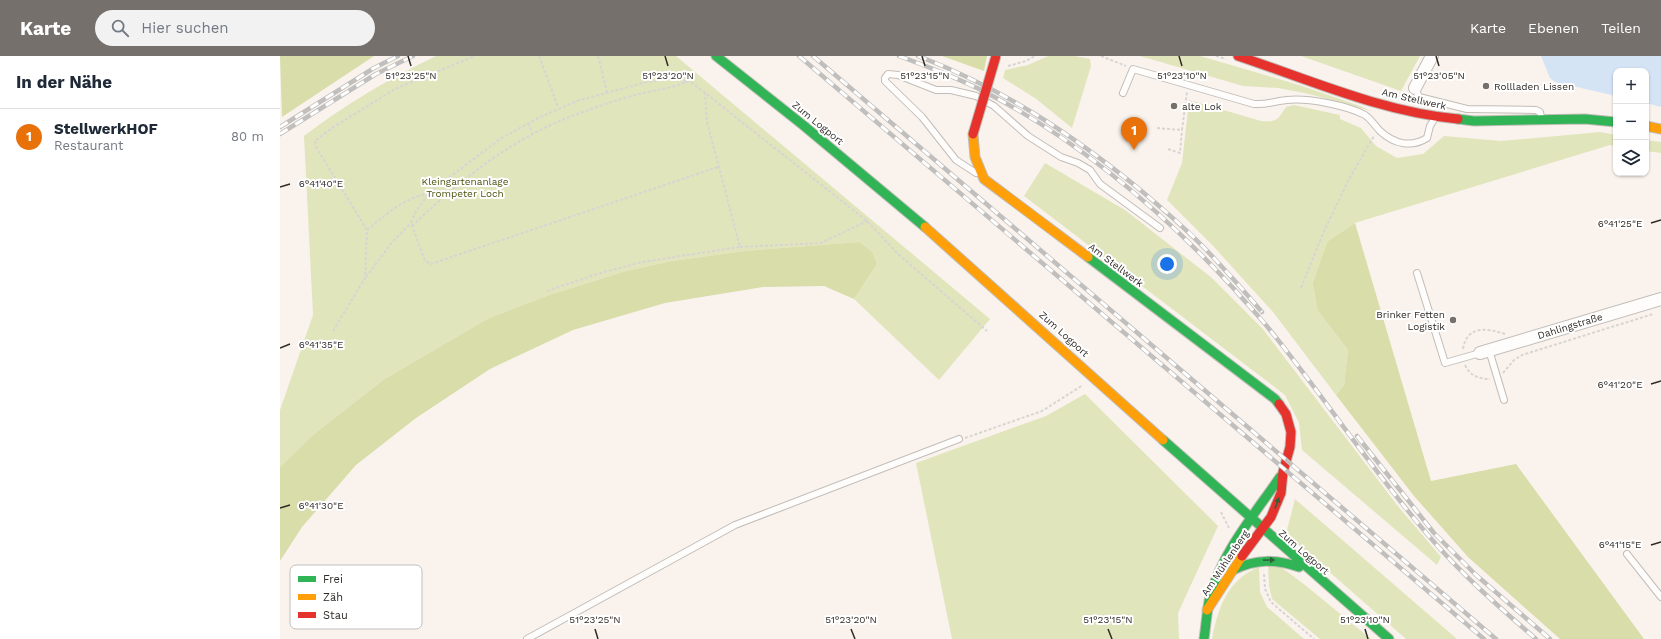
<!DOCTYPE html>
<html lang="de">
<head>
<meta charset="utf-8">
<style>
  :root { --surface:#fff; --page:#f2f2f3; --text:#1f2937; --muted:#747a83; --line:#e0e1e3; --accent:#76706c }
  body { margin:0; font-family:"Work Sans",sans-serif; background:var(--page); color:var(--text) }
  .controls { position:absolute; right:12px; top:12px; display:grid; overflow:hidden; border-radius:8px; box-shadow:0 1px 3px #0004 }
  .controls button { width:36px; height:36px; display:grid; place-items:center; padding:0; border:0; border-bottom:1px solid var(--line); background:var(--surface); color:var(--text); font:20px sans-serif }
  .you { position:absolute; left:887px; top:208px; width:14px; height:14px; margin:-10px; border:3px solid #fff; border-radius:50%; background:#1a73e8; box-shadow:0 0 0 6px #1a73e833 }
  .badge { display:grid; place-items:center; width:26px; height:26px; border-radius:50%; background:var(--accent); color:#fff; font-size:13px; font-weight:700 }
  .pin { position:absolute; translate:-50% -33px; filter:drop-shadow(0 1px 2px #0008) }
  .pin::after { content:''; position:absolute; top:21px; width:14px; height:12px; background:inherit; clip-path:polygon(0 0,100% 0,50% 100%) }
  .list { margin:0; padding:0; list-style:none }
  h2 { display:flex; justify-content:space-between; align-items:center; height:52px; margin:0; padding:0 16px; font-size:17px }
  h2 small { font-size:13px; font-weight:400; color:var(--muted) }
  .list li { display:grid; grid-template-columns:26px 1fr auto; gap:12px; align-items:center; box-sizing:border-box; height:56px; padding:0 16px; border-top:1px solid var(--line) }
  .list b { display:block; font-size:15px; white-space:nowrap }
  .list p { margin:0; font-size:13px; white-space:nowrap; color:var(--muted) }
  .list em { font-size:13px; font-style:normal; color:var(--muted) }
  .icon { flex:none; width:22px; height:22px; fill:none; stroke:currentColor; stroke-width:2; stroke-linecap:round; stroke-linejoin:round }
  .map { position:relative; flex:none; width:1381px; height:583px; overflow:hidden }
  header { display:flex; align-items:center; gap:24px; box-sizing:border-box; height:56px; padding:0 20px; background:var(--accent); color:#fff }
  header strong { font-size:19px }
  nav { display:flex; gap:22px; margin-inline-start:auto; font-size:14px }
  .search { width:280px; height:36px; background:var(--page); display:flex; align-items:center; gap:10px; box-sizing:border-box; padding:0 14px; border-radius:22px; color:var(--muted); font-size:15px }
  main { display:flex }
  aside { flex:1; background:var(--surface) }
  .map>svg:first-child { display:block }
</style>
</head>
<body>
<header>
<strong>Karte</strong>
<div class="search"><svg class="icon" aria-label="search" viewBox="0 0 24 24"><circle cx="10" cy="10" r="6"/><path d="M15 15l6 6"/></svg>Hier suchen</div>
<nav><a>Karte</a><a>Ebenen</a><a>Teilen</a></nav>
</header>
<main>
<aside>
<h2>In der Nähe<small></small></h2>
<ul class="list">
<li><span class="badge" style="background:#e8710a">1</span><div><b>StellwerkHOF</b><p>Restaurant</p></div><em>80 m</em></li>
</ul>
</aside>
<div class="map">
<svg width="1381" height="583" viewBox="0 0 1381 583">
  <rect width="100%" height="100%" fill="#faf3ed"/>
  <path fill="#e1e5bc" d="M156,0H396L710,263L659,324L574,243L597,208L579,186L464,195L392,205L346,215L269,239L207,263L103,324L33,379L0,411V354L33,259L24,80C66,48 108,23 156,0Z
    M768,0H795L810,3L811,10L792,72L755,42L723,22L725,14L748,9Z
    M860,0H920L1019,29L1080,50L1091,55L1029,38L998,32L963,30Z
    M1021,0H1140L1121,35Z
    M909,44L981,65C998,66 997,64 1006,51L1014,49L1060,59V63L1081,72L1096,90L1117,102L1143,98L1164,80L1221,85L1320,76L1336,79V90L1330,89L1075,167L1048,185L1038,255L1068,294L1064,329L1056,339L993,256L935,192L887,144L902,107Z
    M1366,84L1381,86V97L1366,95Z
    M765,107L845,154L932,222L982,272L1117,449L1161,501L1157,509L1022,394L1019,367L1005,339L744,140Z
    M805,338L938,470L898,557L899,583H672L636,407L766,360Z
    M1015,443L1177,583H1126L1006,478Z
    M988,509L1001,511L1025,529L1091,583H1040L992,543L989,530Z
    M979,511L980,536L987,551L1024,583H932C938,552 947,524 979,511Z"/>
  <path fill="#d8dda9" d="M0,0H94L2,61Z
    M662,0H707L704,15Z
    M1075,167L1151,425L1236,408L1364,583H1280L1188,501L1134,440L1056,339L1064,329L1068,294L1038,255L1033,227L1048,185Z
    M579,186L592,196L597,208L574,243L544,230L483,231L385,247L293,274L210,313L136,362L76,409L22,471L0,505V411L33,379L103,324L207,263L269,239L346,215L392,205L464,195Z"/>
  <path fill="#d4e4f5" d="M1261,0H1381V51L1366,47V15H1336V40L1275,26L1270,22Z"/>
  <g fill="none" stroke-linecap="round" stroke-linejoin="round">
    <defs>
      <path id="lane" d="M1135,32L1139,41L1187,53L1256,54L1260,56L1261,61
        M843,37L853,13L974,48C988,49 994,45 1007,44C1028,42 1066,49 1085,59C1091,63 1095,70 1100,75C1114,88 1131,92 1147,82L1150,70L1155,62
        M696,117L676,104L642,61L605,25V22L608,18L618,19L656,34H671L696,40L714,50L748,80L781,101L798,107L810,114L820,128L880,172
        M1137,217L1165,307L1200,297
        M1209,294L1224,344
        M1347,498L1381,541
        M247,583L455,469L679,383"/>
      <path id="street" d="M1135,32L1152,0
        M1200,297L1381,243"/>
      <path id="fast" d="M436,0L523,69L645,171
        M1178,63L1194,65L1305,63L1336,66
        M808,201L995,343L999,348
        M883,384L1109,583
        M953,514C976,503 995,503 1019,511
        M924,583C926,569 927,554 930,540C943,495 974,459 1000,421"/>
      <path id="slow" d="M1366,70L1381,73
        M693,78L695,101L704,123L808,201
        M645,171L883,384
        M927,554L962,500"/>
      <path id="jam" d="M958,0C1030,24 1102,56 1178,63
        M962,500L991,461L1001,437L1003,416L1010,391L1011,376L1006,358L999,348"/>
    </defs>
    <use href="#lane" stroke="#c2bdb8" stroke-width="8"/>
    <use href="#street" stroke="#c2bdb8" stroke-width="14"/>
    <use href="#fast" stroke="#c2bdb8" stroke-width="11"/>
    <use href="#slow" stroke="#c2bdb8" stroke-width="11"/>
    <use href="#jam" stroke="#c2bdb8" stroke-width="11"/>
    <path stroke="#d7d5d3" stroke-width="2" stroke-dasharray="3 2" stroke-linecap="butt" d="M259,0L278,51
      M318,0L327,36
      M821,0L846,10
      M936,0L946,3
      M728,10L746,5L755,0
      M407,25L389,23L367,26L297,45L258,62L220,83L150,136L136,155L131,167L145,205L151,208L438,111
      M248,67L253,78
      M877,72L902,74L907,36
      M888,93L900,97L902,74
      M132,170C181,123 235,80 300,57C322,49 345,41 368,36C382,33 395,31 409,25L415,29L587,165L618,198L707,275
      M87,174C106,158 123,143 149,137
      M460,191L541,187L587,165
      M86,221L113,185L131,167
      M1021,232L1044,175L1069,123L1094,80
      M267,235L317,218L362,206L460,191L427,66L425,37
      M53,275L85,222L87,174L36,91L35,85L52,72L115,33L195,0
      M1183,293C1187,269 1207,272 1225,278
      M1185,309C1190,320 1199,323 1210,323
      M1223,317L1234,304L1242,299L1373,258
      M685,382L762,355L803,329
      M941,456L949,472
      M984,518L985,533L991,546L1034,583"/>
    <use href="#lane" stroke="#fefdfc" stroke-width="6"/>
    <use href="#street" stroke="#fefdfc" stroke-width="12"/>
    <use href="#fast" stroke="#30b455" stroke-width="9"/>
    <use href="#slow" stroke="#ff9f0a" stroke-width="9"/>
    <use href="#jam" stroke="#e5322d" stroke-width="9"/>
    <defs>
      <path id="rail" d="M519,0L1204,583
        M533,0L1216,583
        M619,0C654,13 688,26 720,44C808,92 887,160 955,234C966,247 979,260 990,274C1044,341 1092,414 1148,479C1180,517 1219,551 1256,583
        M638,0C721,32 789,76 858,132C883,153 909,175 932,200C949,218 966,237 982,256
        M0,71L94,12L118,0
        M0,78L96,18L133,0
        M1077,380L1154,477L1196,519L1270,583"/>
    </defs>
    <use href="#rail" stroke="#c1bfbd" stroke-width="4.5"/>
    <use href="#rail" stroke="#fff" stroke-width="3" stroke-dasharray="9" stroke-linecap="butt"/>
    <defs>
      <path id="jam-bridge" d="M693,78L716,0"/>
    </defs>
    <use href="#jam-bridge" stroke="#c2bdb8" stroke-width="11" stroke-linecap="butt"/>
    <use href="#jam-bridge" stroke="#e5322d" stroke-width="9"/>
  </g>
  <defs><path id="oneway-solid" d="M-6-.8H1V-3.2L6.5 0L1 3.2V.8H-6Z"/></defs>
  <g fill="#2f6139">
    <use href="#oneway-solid" transform="translate(997 447) rotate(-70)"/>
    <use href="#oneway-solid" transform="translate(989 504) rotate(-1)"/>
  </g>
  <path fill="none" stroke="#2f2a26" stroke-width="1.5" d="M128,0L131,10M385,0L388,10M642,0L645,10M899,0L902,10M1156,0L1159,10M0,131L10,128M1371,167L1381,164M0,292L10,288M1371,328L1381,325M0,452L10,449M1371,489L1381,486M315,573L318,583M571,573L575,583M828,573L832,583M1085,573L1088,583"/>
  <g fill="#76706c" stroke="#fff" stroke-width="1.5">
    <circle cx="1206" cy="30" r="4"/>
    <circle cx="894" cy="50" r="4"/>
    <circle cx="1173" cy="264" r="4"/>
  </g>
  <g text-anchor="middle" dominant-baseline="central" stroke-width="4" stroke-linejoin="round" paint-order="stroke">
    <g font-size="10" fill="#2f2a26" stroke="#fff" text-anchor="start">
      <text x="1214" y="30">Rollladen Lissen</text>
      <text x="902" y="50">alte Lok</text>
      <text x="1165" y="258" text-anchor="end">Brinker Fetten<tspan x="1165" dy="12">Logistik</tspan></text>
    </g>
    <g font-size="10" fill="#2f2a26" stroke="#fff">
      <text transform="translate(1134 43) rotate(13)">Am Stellwerk</text>
      <text transform="translate(538 67) rotate(39)">Zum Logport</text>
      <text transform="translate(836 209) rotate(37)">Am Stellwerk</text>
      <text transform="translate(1290 270) rotate(-17)">Dahlingstraße</text>
      <text transform="translate(784 278) rotate(42)">Zum Logport</text>
      <text transform="translate(1024 496) rotate(41)">Zum Logport</text>
      <text transform="translate(945 507) rotate(-56)">Am Mühlenberg</text>
    </g>
    <g font-size="10" fill="#4c5411" stroke="#fff">
      <text x="185" y="125">Kleingartenanlage<tspan x="185" dy="12">Trompeter Loch</tspan></text>
    </g>
  </g>
  <rect x="10" y="509" width="132" height="64" rx="6" fill="#fff" stroke="#c1bfbe" stroke-width="1"/>
  <rect x="18" y="520" width="18" height="6" fill="#30b455"/>
  <rect x="18" y="538" width="18" height="6" fill="#ff9f0a"/>
  <rect x="18" y="556" width="18" height="6" fill="#e5322d"/>
  <g font-size="11" fill="#2f2a26">
    <text x="43" y="527">Frei</text>
    <text x="43" y="545">Zäh</text>
    <text x="43" y="563">Stau</text>
  </g>
  <g font-size="10" text-anchor="middle" fill="#2f2a26" stroke="#fff" stroke-width="4" stroke-linejoin="round" paint-order="stroke">
    <text x="131" y="23">51°23'25"N</text>
    <text x="388" y="23">51°23'20"N</text>
    <text x="645" y="23">51°23'15"N</text>
    <text x="902" y="23">51°23'10"N</text>
    <text x="1159" y="23">51°23'05"N</text>
    <text x="41" y="131">6°41'40"E</text>
    <text x="1340" y="171">6°41'25"E</text>
    <text x="41" y="292">6°41'35"E</text>
    <text x="1340" y="332">6°41'20"E</text>
    <text x="41" y="453">6°41'30"E</text>
    <text x="1340" y="492">6°41'15"E</text>
    <text x="315" y="567">51°23'25"N</text>
    <text x="571" y="567">51°23'20"N</text>
    <text x="828" y="567">51°23'15"N</text>
    <text x="1085" y="567">51°23'10"N</text>
  </g>
</svg>
<div class="controls">
<button>+</button>
<button>−</button>
<button><svg class="icon" aria-label="layers" viewBox="0 0 24 24"><path d="M12 4l9 5-9 5-9-5zM3 14l9 5 9-5"/></svg></button>
</div>
<div class="you"></div>
<div class="pin badge" style="left:854px;top:94px;background:#e8710a">1</div>
</div>
</main>
</body>
</html>
